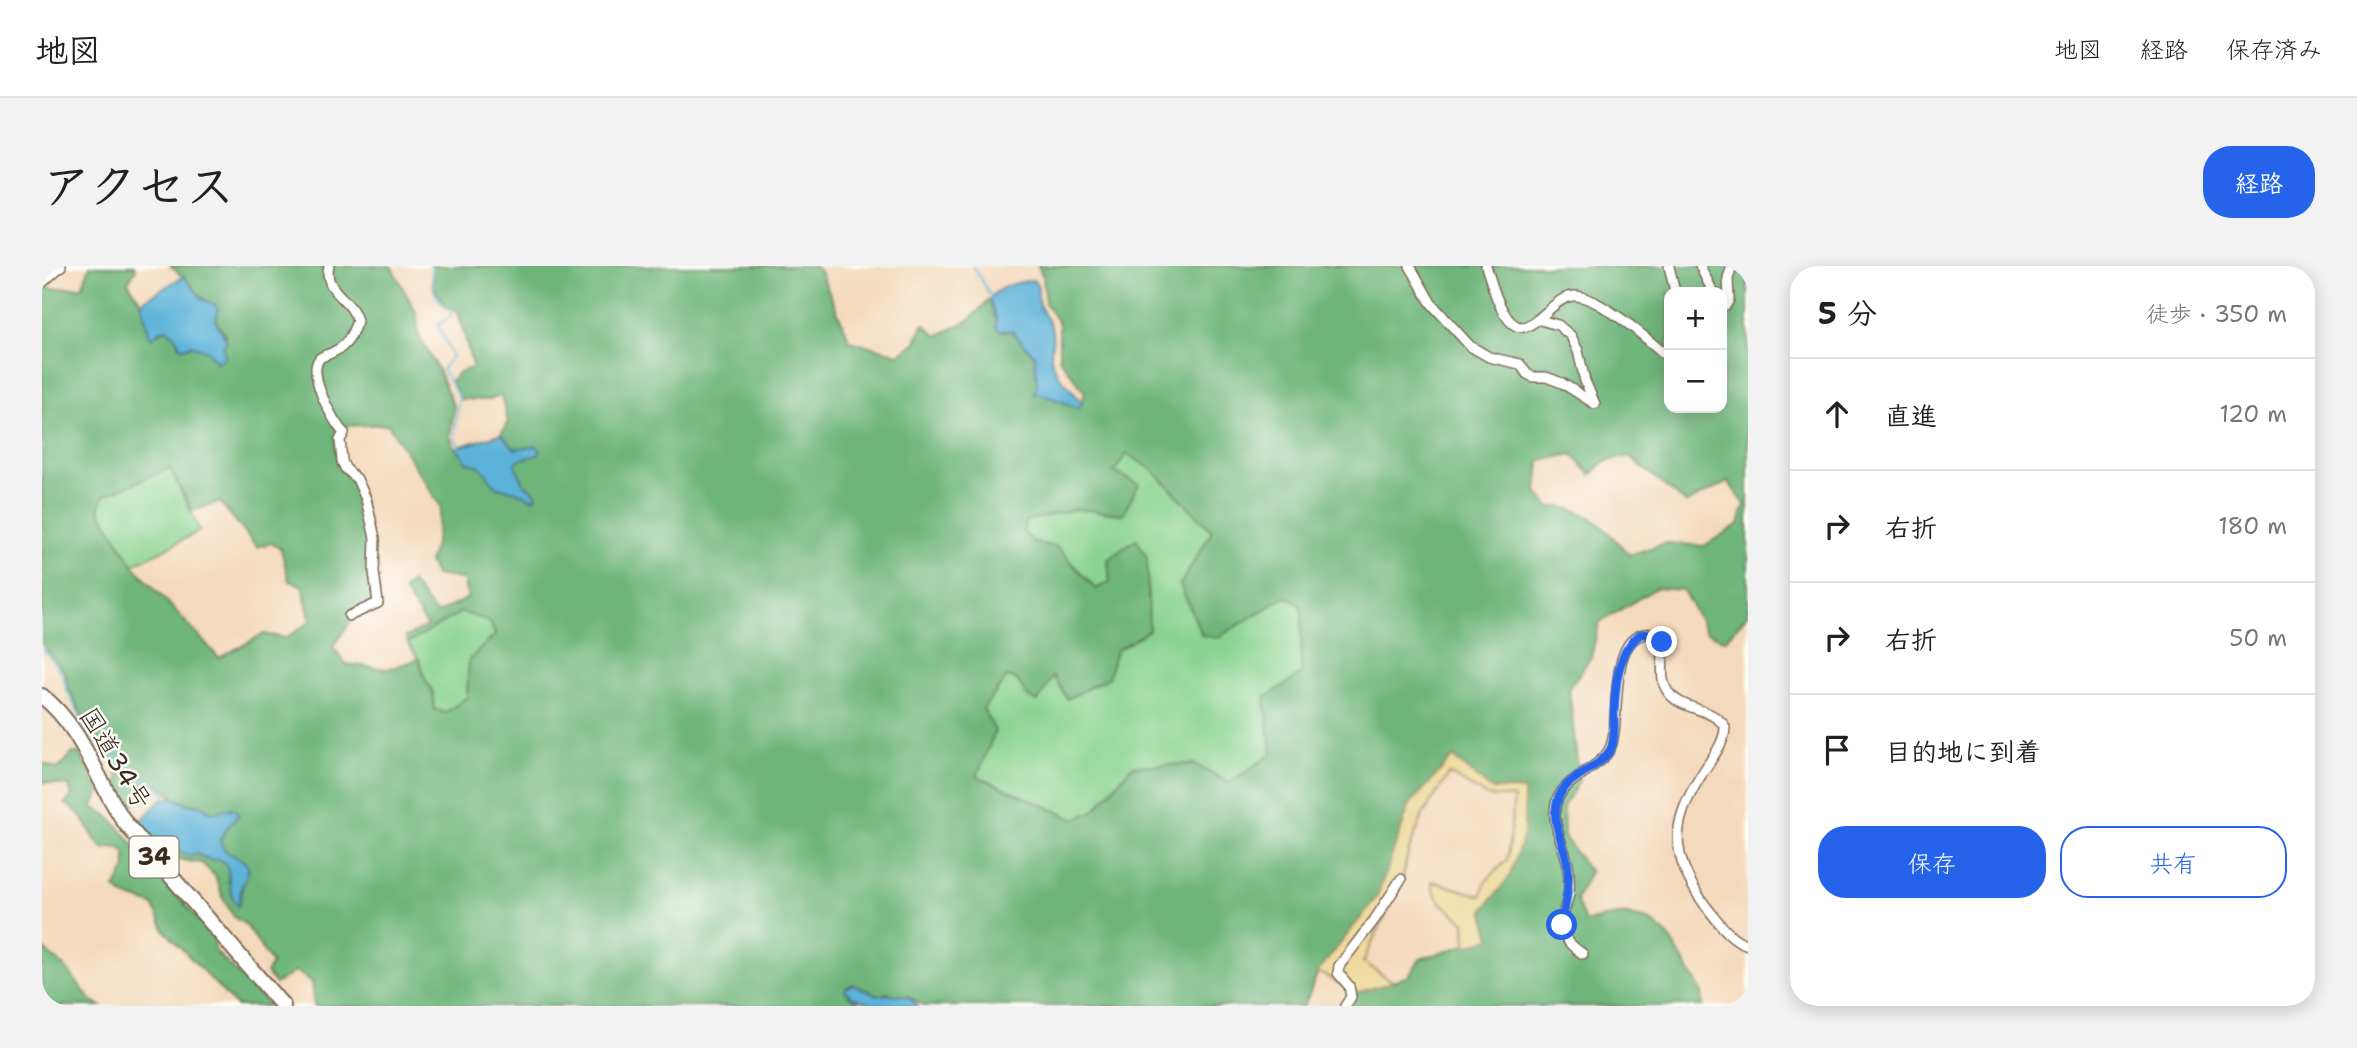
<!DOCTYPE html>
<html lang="ja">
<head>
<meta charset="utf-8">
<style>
  :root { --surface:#fff; --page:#f2f2f2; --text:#202124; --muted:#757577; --line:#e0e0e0; --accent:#2563eb }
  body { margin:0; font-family:"Shantell Sans","Klee One",sans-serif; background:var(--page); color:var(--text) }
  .controls { position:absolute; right:21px; top:21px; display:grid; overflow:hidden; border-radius:14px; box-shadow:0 4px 18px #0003 }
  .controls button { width:63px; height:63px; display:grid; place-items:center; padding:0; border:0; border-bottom:2px solid var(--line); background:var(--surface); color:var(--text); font:35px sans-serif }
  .stop { position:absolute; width:21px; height:21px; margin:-16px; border:5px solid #2563eb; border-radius:50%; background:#fff }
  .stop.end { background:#2563eb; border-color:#fff; box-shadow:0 2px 7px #0008 }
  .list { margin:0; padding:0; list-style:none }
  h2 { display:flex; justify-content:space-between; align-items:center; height:91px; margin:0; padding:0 28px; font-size:30px }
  h2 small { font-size:23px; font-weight:400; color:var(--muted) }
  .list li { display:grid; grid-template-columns:46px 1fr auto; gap:21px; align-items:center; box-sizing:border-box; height:112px; padding:0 28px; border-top:2px solid var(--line) }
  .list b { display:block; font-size:26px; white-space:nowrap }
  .list em { font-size:23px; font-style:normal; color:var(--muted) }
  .actions { display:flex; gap:14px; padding:21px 28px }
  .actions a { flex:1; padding:16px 0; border:2px solid var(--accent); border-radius:28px; text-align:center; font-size:24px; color:var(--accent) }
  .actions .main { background:var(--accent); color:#fff }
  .icon { flex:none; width:38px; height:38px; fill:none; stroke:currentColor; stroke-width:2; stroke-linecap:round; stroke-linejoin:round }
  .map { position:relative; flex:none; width:1706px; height:740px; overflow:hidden; border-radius:28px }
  header { display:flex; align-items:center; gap:42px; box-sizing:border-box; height:98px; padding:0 35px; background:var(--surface); border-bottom:2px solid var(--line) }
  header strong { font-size:33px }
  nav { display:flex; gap:38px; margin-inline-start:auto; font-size:24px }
  .intro { display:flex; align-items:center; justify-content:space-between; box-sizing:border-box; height:168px; padding:0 42px }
  h1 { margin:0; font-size:49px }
  .button { padding:18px 32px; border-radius:28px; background:var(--accent); color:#fff; font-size:24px; font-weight:700 }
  main { display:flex; gap:42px; padding:0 42px }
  aside { flex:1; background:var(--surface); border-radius:28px; box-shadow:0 4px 18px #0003 }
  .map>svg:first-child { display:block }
</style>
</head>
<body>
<header>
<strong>地図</strong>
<nav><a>地図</a><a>経路</a><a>保存済み</a></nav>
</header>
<div class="intro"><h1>アクセス</h1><a class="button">経路</a></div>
<main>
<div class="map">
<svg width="1706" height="740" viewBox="0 0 1706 740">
  <rect width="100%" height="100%" fill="#fdfcf7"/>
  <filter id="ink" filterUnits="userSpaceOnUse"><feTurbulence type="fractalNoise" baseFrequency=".0143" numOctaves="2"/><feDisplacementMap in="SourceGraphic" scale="14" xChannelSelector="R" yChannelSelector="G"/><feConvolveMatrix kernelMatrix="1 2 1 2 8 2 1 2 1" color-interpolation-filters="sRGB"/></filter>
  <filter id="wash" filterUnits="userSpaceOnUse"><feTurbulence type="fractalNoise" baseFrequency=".00686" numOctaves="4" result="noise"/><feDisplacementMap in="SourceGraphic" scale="28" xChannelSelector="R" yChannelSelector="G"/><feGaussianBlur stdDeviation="1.57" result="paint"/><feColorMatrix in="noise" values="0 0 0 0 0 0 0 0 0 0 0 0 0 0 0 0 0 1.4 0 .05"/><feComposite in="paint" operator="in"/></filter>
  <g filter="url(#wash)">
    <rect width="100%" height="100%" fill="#f4dabc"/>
    <path fill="#89d390" stroke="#627e57" stroke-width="2" d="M1085,187L1111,204L1170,265L1138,319L1175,372L1242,331L1251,332L1260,342L1259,408L1223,432L1230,488L1187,517L1152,498L1090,500L1052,545L1032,553L935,510L953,465L941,443L965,410L975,414L985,430L1011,410L1025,433L1065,412L1074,385L1107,364L1094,273L1066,294L1068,316L1053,323L1015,281L993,277L981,266L982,255L1034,243L1081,248L1072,206Z
      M128,202L158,265L91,299L57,243L61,230Z
      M420,346L448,356L453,369L427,394L425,431L403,447L392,444L391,426L383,413L377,393L366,377Z"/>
    <path fill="#6eb57a" stroke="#54704c" stroke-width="2" fill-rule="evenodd" d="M48,0H92L94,3L86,16L99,36L108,71L125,63L135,73L138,80L142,82L149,79L164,84L174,95L184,69L174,56L172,39C153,30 145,13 129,0H349L375,48L376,68L396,104L412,141L408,171L413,182L459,168L466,156L459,129L447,134L418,133L409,115L416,107L431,101L416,45L403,39L391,20L390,0H772L778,5L808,75L857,88L873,77L882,58L895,70L927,54L947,34L958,65H969L993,90L995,119L999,128L1037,142L1043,126L1017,92V58L1003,37L1001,11L996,0H1688L1691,6L1697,0H1706V348L1683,374L1664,366L1641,324L1614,322L1557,357L1549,391L1527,422L1537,515L1521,541L1522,571L1548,606L1534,633L1543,656L1581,648L1609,655L1627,671L1660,726L1661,740H1307L1314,727L1367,710L1378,693L1449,671L1441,644L1467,611L1481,568L1482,525L1449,523L1411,491L1368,538L1335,631L1276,706L1262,740H882L866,730H856L846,727L838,729L811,719L807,730L823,740H272L270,716L254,705L233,718L224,707L230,698L204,659L192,651L181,632L173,610L160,597C146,596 134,591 121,591L103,573L113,572L147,590L153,588L169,594L178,593L184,597L187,603L186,615L198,636L201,617L207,605C203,600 199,594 194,591C185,586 180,585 178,574L185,561L196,550L189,542C176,546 169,549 159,539C139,538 129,530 115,517L85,544L74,529L77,512L65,482L50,468L27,424L23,407L0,378V23L40,21ZM1627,26H1680V142H1627ZM346,158L399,241L394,275L387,296L393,309L421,313L426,332L394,348L369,316L361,324L385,360L364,371L366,377L419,346L449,356L453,369L427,394L425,431L403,447L392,443L391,426L383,413L377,393L346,403L304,398L291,381L311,352L332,342L329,271L318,223L296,201L293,172L302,160ZM1085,188L1111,204L1170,265L1138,319L1160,369L1175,372L1242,331L1251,333L1260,342L1259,408L1223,432L1230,488L1187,517L1152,498L1090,500L1052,545L1032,553L935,510L953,465L941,443L965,411L975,414L985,430L996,436L1011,410L1025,433L1066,412L1074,385L1107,364L1105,291L1094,273L1066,294L1068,316L1054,323L1015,281L993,277L981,266L983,255L1034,243L1081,248L1097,218L1072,206ZM1530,188L1549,209L1562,196L1587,190L1644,237L1686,216L1703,238L1697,258L1662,280L1624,277L1587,289C1563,262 1546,239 1507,241L1495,226L1498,195ZM128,202L150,245L178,236L215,281L229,277L239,283L247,315L260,319L269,355L244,372L222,368L177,392L91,299L57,243L61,230Z
      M31,487H36C44,496 52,515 58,527L50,541L65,549L73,557L172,672L173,685L228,740H194L123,665L111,639L81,629L73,622L84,602L83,586C77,580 70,580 62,583C46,570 44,546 23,538L30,530L27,520L0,516V497L16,503Z
      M0,682L23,701L49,734L59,740H0Z"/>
    <path fill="#eeda9e" stroke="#94825e" stroke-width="2" d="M1411,491L1449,523L1482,524V568L1467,611L1441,644L1449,672L1424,680L1423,656C1410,645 1389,634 1390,615L1439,630L1444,615L1465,594L1472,532L1445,530L1407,508L1381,549L1366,586L1361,612L1321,696L1351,716L1314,727L1276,706L1335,631L1368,538Z"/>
    <path fill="#5cb2d9" stroke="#4c6e7c" stroke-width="2" d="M142,10L160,33L173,39L176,44L174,56L185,75L181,81L183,91L179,95H174L164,84L149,79L142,82L138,80L135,73L125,63L117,65L111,72L108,71L99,36Z
      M991,14L996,20C994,45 1002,42 1009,61C1013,71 1009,80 1009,90C1010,106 1030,123 1040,137L1037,142L999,128H992L995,119L993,90L970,65H958L954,61V50L947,34C956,19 975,17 991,14Z
      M459,168L473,183L495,180L499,184L496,189L476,194L473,199L483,219L493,226L495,231L490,233L474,225L454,221L438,200L424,196L421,189L413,182Z
      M129,531L144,538L159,539C175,554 178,539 194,544L196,550L185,561L178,574C183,594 200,587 206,601C208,606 203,612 201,617C198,625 198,632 196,640C183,627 191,600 180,595C170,590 180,596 169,594C164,593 159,589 153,588L147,590L113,572L103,573L94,560L119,534Z
      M811,718C818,722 831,729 839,729C852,729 868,726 875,740C851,740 819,740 803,725L804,722Z"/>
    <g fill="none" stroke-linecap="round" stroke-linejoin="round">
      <path stroke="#5cb2d9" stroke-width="2" d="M388,0L390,3C389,21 392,34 408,44L409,50L396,59L410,90L400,103L417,131L412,171L418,181
        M931,0L949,31
        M0,382L20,407L25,424L48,469L65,485L80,493L102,514L111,516L125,532"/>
    </g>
  </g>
  <g filter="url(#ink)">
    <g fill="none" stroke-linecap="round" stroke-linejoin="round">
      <defs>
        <path id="minor" d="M287,0C280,25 311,33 315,55C310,68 306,79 293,85C289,88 282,89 278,92C264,107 291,156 302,167L298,174L300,195L303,202L315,213L324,233L333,272L332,306L336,337L307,350
          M1368,0L1389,37L1428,80L1447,91L1478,98L1485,108L1491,111H1504L1520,117L1553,138L1543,115L1536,85L1529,70L1516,59L1498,54
          M1444,0C1449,15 1453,32 1461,45C1485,89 1506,28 1534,30C1559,32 1608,75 1627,92
          M1627,0L1633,26
          M1658,0L1671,26
          M0,17L19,0
          M1680,37L1684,39L1687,34L1686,12L1690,0
          M1541,688C1531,681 1524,676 1521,664C1518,652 1525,639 1527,627C1528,618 1527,609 1526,600C1523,579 1506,554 1516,532C1528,508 1561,502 1569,480C1580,453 1563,361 1613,368C1629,385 1613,409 1626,426C1640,445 1671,441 1683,461C1683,475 1673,488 1665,500C1630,553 1624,585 1663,639C1675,654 1687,673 1706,679
          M1303,740L1309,731L1307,720L1296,707L1297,700L1333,653L1359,613"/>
        <path id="highway" d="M0,430C42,463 54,515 84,558L241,740"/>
      </defs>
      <use href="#minor" stroke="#7c6855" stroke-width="12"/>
      <use href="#highway" stroke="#7c6855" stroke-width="18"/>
      <use href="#minor" stroke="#fff" stroke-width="9"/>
      <use href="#highway" stroke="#fff" stroke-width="14"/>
    </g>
  </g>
  <g fill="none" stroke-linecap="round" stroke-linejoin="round" filter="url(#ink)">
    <path stroke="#2563eb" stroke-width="9" d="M1520,659C1523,637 1529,618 1525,595C1522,577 1511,560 1514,542C1518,507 1560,506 1570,480C1573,469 1572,458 1572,448C1573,422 1575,384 1599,368H1614L1620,376"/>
  </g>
  <g text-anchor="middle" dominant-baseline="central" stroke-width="5" stroke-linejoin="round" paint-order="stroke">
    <rect fill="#fdfcf7" stroke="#75695f" stroke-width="2" x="87.5" y="570.5" width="49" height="41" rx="5"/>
    <g font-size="24" font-weight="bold" fill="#3b2a1e">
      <text x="112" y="591">34</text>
    </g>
    <g font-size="26" fill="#3b2a1e" stroke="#fdfcf7">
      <text transform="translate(74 492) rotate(59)">国道34号</text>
    </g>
  </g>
</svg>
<div class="controls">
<button>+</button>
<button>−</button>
</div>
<div class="stop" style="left:1520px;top:659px"></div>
<div class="stop end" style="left:1620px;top:376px"></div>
</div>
<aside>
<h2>5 分<small>徒歩 · 350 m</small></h2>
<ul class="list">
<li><svg class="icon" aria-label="ahead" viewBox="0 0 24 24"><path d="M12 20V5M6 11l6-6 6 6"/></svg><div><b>直進</b></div><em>120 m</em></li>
<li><svg class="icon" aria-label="right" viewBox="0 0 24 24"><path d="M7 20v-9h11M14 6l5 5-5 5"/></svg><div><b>右折</b></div><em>180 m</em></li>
<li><svg class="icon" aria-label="right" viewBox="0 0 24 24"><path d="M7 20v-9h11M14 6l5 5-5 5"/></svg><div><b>右折</b></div><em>50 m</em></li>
<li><svg class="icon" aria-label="arrive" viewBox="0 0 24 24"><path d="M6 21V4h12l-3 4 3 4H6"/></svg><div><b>目的地に到着</b></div></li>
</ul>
<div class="actions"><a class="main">保存</a><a>共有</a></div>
</aside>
</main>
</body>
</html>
